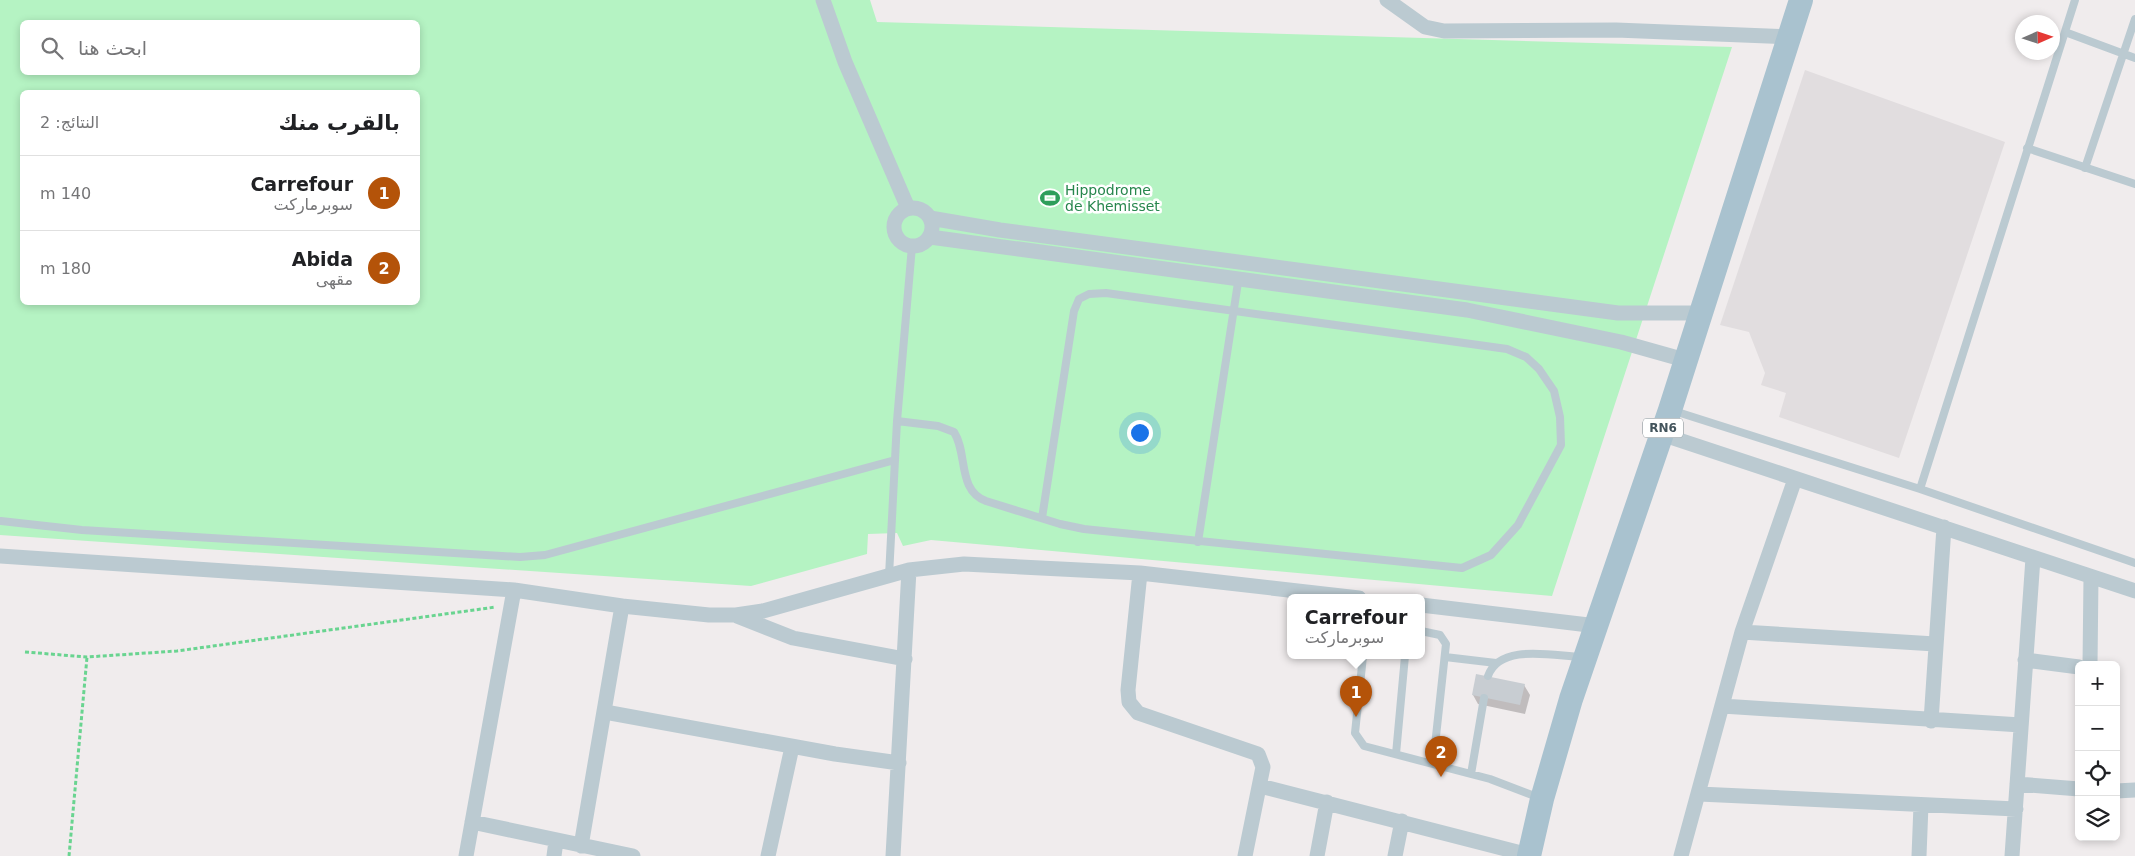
<!DOCTYPE html>
<html lang="ar">
<head>
<meta charset="utf-8">
<style>
  :root { --surface:#fff; --page:#f6f6f6; --text:#202124; --muted:#757577; --line:#e0e0e0; --accent:#b45309 }
  body { margin:0; font-family:"DejaVu Sans","Noto Sans Arabic",sans-serif; background:var(--page); color:var(--text); direction:rtl }
  .controls { position:absolute; right:15px; bottom:15px; display:grid; overflow:hidden; border-radius:8px; box-shadow:0 2px 8px #0003 }
  .controls button { width:45px; height:45px; display:grid; place-items:center; padding:0; border:0; border-bottom:1px solid var(--line); background:var(--surface); color:var(--text); font:25px sans-serif }
  .compass { position:absolute; left:2015px; top:15px; width:45px; height:45px; border-radius:50%; background:var(--surface); box-shadow:0 2px 8px #0003; rotate:87deg }
  .you { position:absolute; left:1139px; top:432px; width:18px; height:18px; margin:-12px; border:4px solid #fff; border-radius:50%; background:#1a73e8; box-shadow:0 0 0 8px #1a73e833 }
  .badge { display:grid; place-items:center; width:32px; height:32px; border-radius:50%; background:var(--accent); color:#fff; font-size:16px; font-weight:700 }
  .pin { position:absolute; translate:-50% -41px; filter:drop-shadow(0 1px 2px #0008) }
  .pin::after { content:''; position:absolute; top:26px; width:18px; height:15px; background:inherit; clip-path:polygon(0 0,100% 0,50% 100%) }
  .popup { position:absolute; left:1287px; top:594px; width:138px; height:65px; box-sizing:border-box; display:grid; place-content:center; border-radius:8px; background:var(--surface); filter:drop-shadow(0 1px 4px #0005); font-size:16px; white-space:nowrap; color:var(--muted) }
  .popup b { font-size:19px; color:var(--text) }
  .popup::after { content:''; position:absolute; left:50%; top:100%; margin-left:-10px; border:10px solid transparent; border-top-color:var(--surface) }
  .list { margin:0; padding:0; list-style:none }
  h2 { display:flex; justify-content:space-between; align-items:center; height:65px; margin:0; padding:0 20px; font-size:21px }
  h2 small { font-size:16px; font-weight:400; color:var(--muted) }
  .list li { display:grid; grid-template-columns:32px 1fr auto; gap:15px; align-items:center; box-sizing:border-box; height:75px; padding:0 20px; border-top:1px solid var(--line) }
  .list b { display:block; font-size:19px; white-space:nowrap }
  .list p { margin:0; font-size:16px; white-space:nowrap; color:var(--muted) }
  .list em { font-size:16px; font-style:normal; color:var(--muted) }
  .icon { flex:none; width:28px; height:28px; fill:none; stroke:currentColor; stroke-width:2; stroke-linecap:round; stroke-linejoin:round }
  .map { position:relative; flex:none; width:2135px; height:856px; overflow:hidden; direction:ltr }
  .search { position:absolute; background:var(--surface); box-shadow:0 2px 8px #0003; left:20px; top:20px; width:400px; height:55px; display:flex; align-items:center; gap:12px; box-sizing:border-box; padding:0 18px; border-radius:8px; color:var(--muted); font-size:19px }
  .panel { position:absolute; background:var(--surface); box-shadow:0 2px 8px #0003; left:20px; top:90px; width:400px; height:215px; border-radius:8px; direction:rtl }
  .map>svg:first-child { display:block }
</style>
</head>
<body>
<div class="map">
<svg width="2135" height="856" viewBox="0 0 2135 856">
  <rect width="100%" height="100%" fill="#f0eced"/>
  <path fill="#e1dddf" d="M1805,70L2005,142L1899,458L1779,417L1786,393L1761,385L1765,373L1749,332L1720,325Z"/>
  <path fill="#b5f3c3" fill-rule="evenodd" d="M0,0H870L877,22L1732,47L1552,596L931,540L903,546L897,533L868,534L867,554L751,586L0,535ZM22,22H418V72H22ZM22,92H418V302H22Z"/>
  <path fill="#0003" d="M1524,685L1530,695L1525,714L1478,704L1473,695Z"/>
  <path fill="#c8cdd2" d="M1476,674L1525,684L1520,705L1472,695Z"/>
  <g fill="none" stroke-linecap="round" stroke-linejoin="round">
    <path stroke="#69d490" stroke-width="3" stroke-dasharray="4 2.5" stroke-linecap="butt" d="M25,652L87,657L177,651L496,607
      M69,856L87,657"/>
    <path stroke="#bbcad1" stroke-width="8" d="M2065,32L2135,58
      M2027,148L2135,184
      M2085,168L2135,19
      M1671,410L1920,489L2135,563
      M897,421L938,426L954,432C968,454 957,490 986,501L1060,524L1084,529L1462,568L1491,555L1518,525L1561,445L1560,417L1554,391L1539,369L1526,357L1507,349L1106,293L1089,294L1079,299L1074,311L1042,518
      M1920,489L2075,0
      M1,521L82,530L520,557L545,555L895,460
      M1198,542L1239,276
      M889,576L897,421L912,246
      M1421,631L1440,635L1446,644L1433,764
      M1363,656L1355,733L1364,746L1490,779L1540,798
      M1445,657L1496,663
      M1488,676C1500,643 1553,656 1581,657
      M1396,754L1405,656
      M1471,774L1484,698"/>
    <path stroke="#bbcad1" stroke-width="15" d="M823,0L845,62L908,208
      M1387,0L1425,27L1444,31L1616,30L1790,37
      M894 227a19 19 0 1 1 38 0a19 19 0 1 1-38 0Z
      M930,218L1000,230L1618,313H1701
      M930,237L1467,310L1621,342L1685,360
      M1661,434L2135,591
      M0,556L514,590L622,606L709,615H736L763,611L909,570L964,564L1140,573L1359,598
      M1140,573L1128,690L1129,702L1138,713L1258,754L1263,767L1245,856
      M1421,605L1597,626
      M737,616L793,638L905,659
      M1742,632L1935,644
      M2025,660L2079,667
      M2090,665L2091,577
      M1722,706L2021,725
      M605,712L835,754L899,763
      M1931,721L1944,527
      M2017,784L2079,789
      M1260,786L1529,855
      M2116,791L2135,790
      M1699,794L2016,809
      M472,822L633,856
      M581,846L622,606
      M466,856L514,590
      M554,856L556,841
      M768,856L792,747
      M893,856L909,570
      M1317,856L1327,802
      M1395,856L1402,821
      M1681,856L1742,632L1795,479
      M1919,856L1921,805
      M2012,856L2033,558"/>
    <path stroke="#a9c2cf" stroke-width="24" d="M1529,856L1542,799L1571,699L1670,410L1801,0"/>
  </g>
  <defs>
    <symbol id="stadium-bare" viewBox="-9 -9 18 18"><path d="M0-5a6.5 5 0 1 0 0 10a6.5 5 0 1 0 0-10ZM-3.5-1.8h7v3.6h-7Z" fill="#2e9e5b" stroke="#fff" stroke-width="2.5" paint-order="stroke"/></symbol>
  </defs>
  <g fill-rule="evenodd">
    <use href="#stadium-bare" x="1036" y="184" width="28" height="28"/>
  </g>
  <g text-anchor="middle" dominant-baseline="central" stroke-width="5" stroke-linejoin="round" paint-order="stroke">
    <rect fill="#fff" stroke="#7b878d" stroke-width="1" x="1643" y="418.5" width="40" height="19" rx="4"/>
    <g font-size="12" font-weight="bold" fill="#43545c">
      <text x="1663" y="428">RN6</text>
    </g>
    <g font-size="14" fill="#27864d" stroke="#fff" text-anchor="start">
      <text x="1065" y="190">Hippodrome<tspan x="1065" dy="16">de Khemisset</tspan></text>
    </g>
  </g>
</svg>
<div class="controls">
<button>+</button>
<button>−</button>
<button><svg class="icon" aria-label="locate" viewBox="0 0 24 24"><circle cx="12" cy="12" r="6"/><path d="M12 2v4M12 18v4M2 12h4M18 12h4"/></svg></button>
<button><svg class="icon" aria-label="layers" viewBox="0 0 24 24"><path d="M12 4l9 5-9 5-9-5zM3 14l9 5 9-5"/></svg></button>
</div>
<svg class="compass" viewBox="-18 -18 36 36"><path d="M0-13l5 13h-10z" fill="#e53935"/><path d="M0 13l5-13h-10z" fill="#757577"/></svg>
<div class="you"></div>
<div class="pin badge" style="left:1356px;top:717px">1</div>
<div class="popup"><b>Carrefour</b>سوبرماركت</div>
<div class="pin badge" style="left:1441px;top:777px">2</div>
<div class="search"><svg class="icon" aria-label="search" viewBox="0 0 24 24"><circle cx="10" cy="10" r="6"/><path d="M15 15l6 6"/></svg>ابحث هنا</div>
<section class="panel">
<h2>بالقرب منك<small>النتائج: 2</small></h2>
<ul class="list">
<li><span class="badge">1</span><div><b>Carrefour</b><p>سوبرماركت</p></div><em>140 m</em></li>
<li><span class="badge">2</span><div><b>Abida</b><p>مقهى</p></div><em>180 m</em></li>
</ul>
</section>
</div>
</body>
</html>
